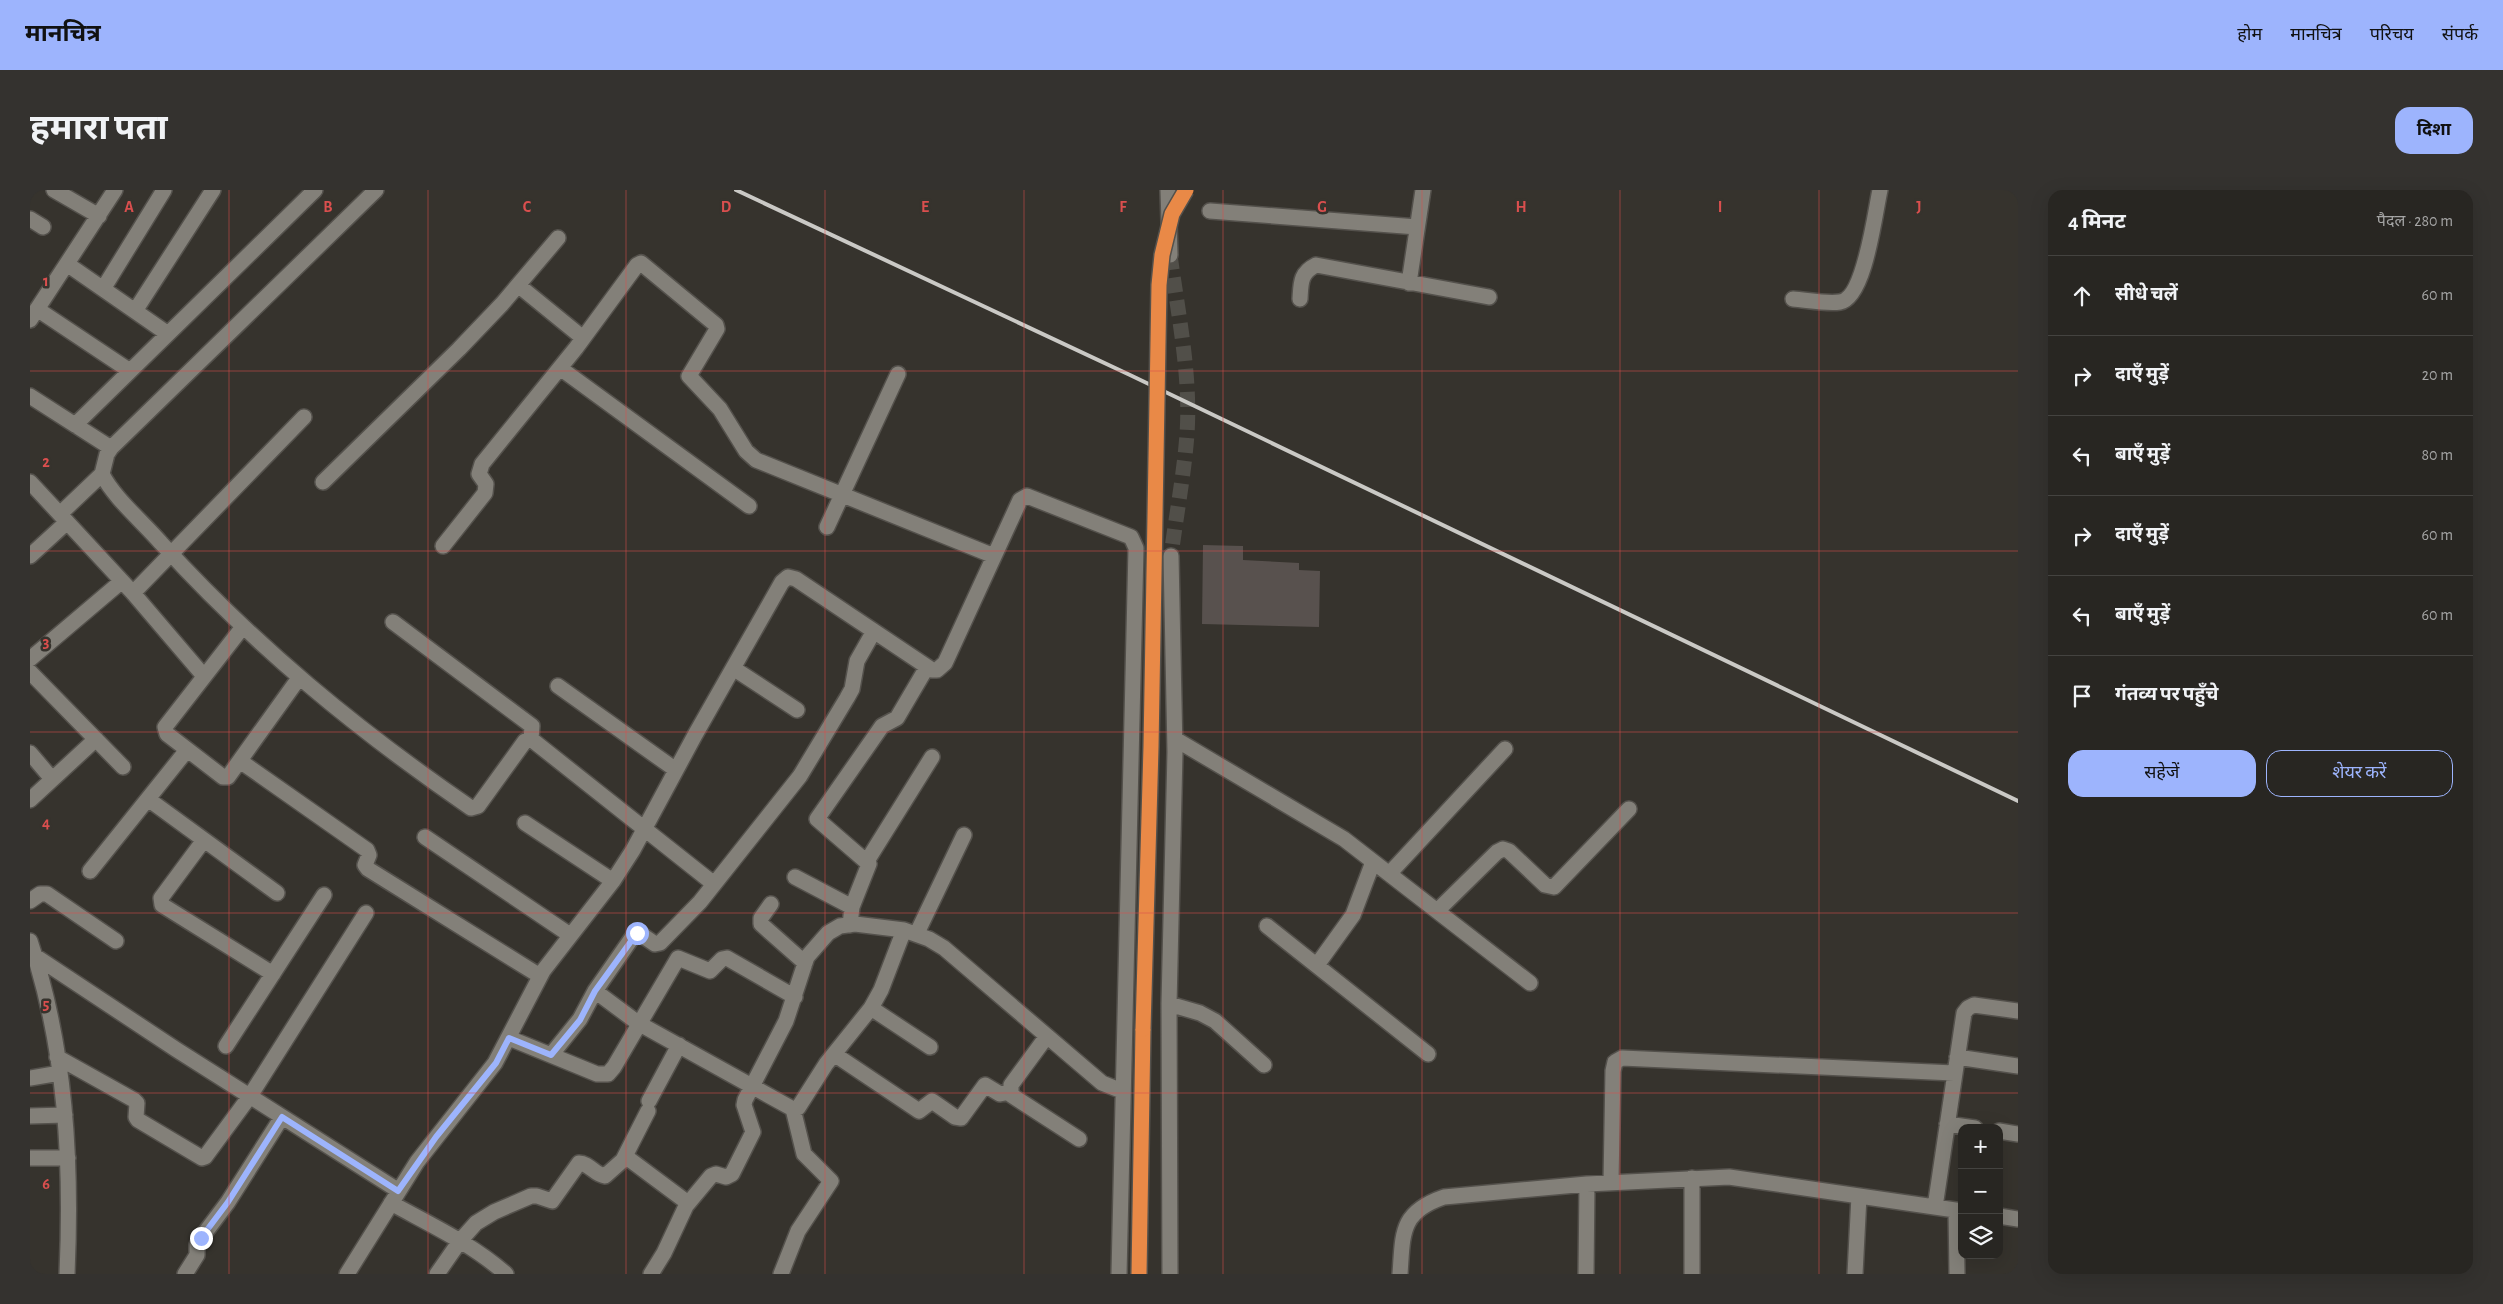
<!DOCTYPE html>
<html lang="hi">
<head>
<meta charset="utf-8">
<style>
  :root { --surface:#282622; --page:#34322f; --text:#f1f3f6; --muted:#a5a5a5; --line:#444340; --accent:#9db4fd }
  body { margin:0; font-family:"Alegreya Sans","Noto Sans Devanagari",sans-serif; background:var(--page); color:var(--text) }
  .controls { position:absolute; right:15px; bottom:15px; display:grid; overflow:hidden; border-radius:10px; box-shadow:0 5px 20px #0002 }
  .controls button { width:45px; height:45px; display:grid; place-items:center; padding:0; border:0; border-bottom:1px solid var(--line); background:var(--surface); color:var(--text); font:25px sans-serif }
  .stop { position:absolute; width:15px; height:15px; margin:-11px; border:4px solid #9db4fd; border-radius:50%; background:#fff }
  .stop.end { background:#9db4fd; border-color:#fff; box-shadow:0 1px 5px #0008 }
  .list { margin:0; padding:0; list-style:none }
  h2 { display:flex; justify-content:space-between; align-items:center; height:65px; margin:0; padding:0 20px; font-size:21px }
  h2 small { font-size:16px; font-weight:400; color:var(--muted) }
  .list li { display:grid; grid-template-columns:32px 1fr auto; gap:15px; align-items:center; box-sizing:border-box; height:80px; padding:0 20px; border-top:1px solid var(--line) }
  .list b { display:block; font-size:19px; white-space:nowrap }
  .list em { font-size:16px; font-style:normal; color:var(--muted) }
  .actions { display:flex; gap:10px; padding:15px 20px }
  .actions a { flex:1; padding:11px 0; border:1px solid var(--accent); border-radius:15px; text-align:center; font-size:18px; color:var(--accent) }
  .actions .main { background:var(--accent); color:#111 }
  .icon { flex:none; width:28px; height:28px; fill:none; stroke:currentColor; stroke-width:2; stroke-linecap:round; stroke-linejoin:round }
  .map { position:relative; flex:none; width:1988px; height:1084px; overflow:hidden; border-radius:15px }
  header { display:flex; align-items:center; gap:30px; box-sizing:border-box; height:70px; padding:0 25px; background:var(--accent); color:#111 }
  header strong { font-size:24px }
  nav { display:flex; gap:28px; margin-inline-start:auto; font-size:18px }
  .intro { display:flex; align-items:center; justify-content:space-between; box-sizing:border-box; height:120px; padding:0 30px }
  h1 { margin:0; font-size:35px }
  .button { padding:12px 22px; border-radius:15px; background:var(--accent); color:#111; font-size:18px; font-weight:700 }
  main { display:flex; gap:30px; padding:0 30px }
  aside { flex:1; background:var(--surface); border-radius:15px; box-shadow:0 5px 20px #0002 }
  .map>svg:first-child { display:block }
</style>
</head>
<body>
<header>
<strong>मानचित्र</strong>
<nav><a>होम</a><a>मानचित्र</a><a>परिचय</a><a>संपर्क</a></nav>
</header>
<div class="intro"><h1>हमारा पता</h1><a class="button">दिशा</a></div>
<main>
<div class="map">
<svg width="1988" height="1084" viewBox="0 0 1988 1084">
  <rect width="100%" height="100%" fill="#36332d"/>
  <path fill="#58514e" d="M1173,355L1213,356V370L1269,373V380L1290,381L1289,437L1172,434Z"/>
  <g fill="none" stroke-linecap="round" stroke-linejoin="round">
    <path stroke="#514f49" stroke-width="15" stroke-dasharray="15 8" stroke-linecap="butt" d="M1140,65C1148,123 1161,185 1157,244C1154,285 1146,326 1141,366"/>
    <defs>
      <path id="minor" d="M24,0L69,26
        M346,0L81,258L77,264L72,284C84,308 113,332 131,353C225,456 326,539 441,618L448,616L495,551L501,549L684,694
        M1138,0L1140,65
        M1180,21L1387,37
        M0,29L13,37
        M37,74L138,144
        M1379,93L1393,0
        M488,95L553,148
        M73,99L134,0
        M1270,109C1271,93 1270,83 1286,75L1459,107
        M1763,109C1777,110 1796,114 1810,112C1835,108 1845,22 1850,0
        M7,119L100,181
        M105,121L183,0
        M0,130L85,0
        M530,178L719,316
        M0,206L81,258
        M45,235L285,0
        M0,292L103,403L173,485
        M293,292L429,159L472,114L528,48
        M30,324L72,284
        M797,337L868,184
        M413,356L455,303L456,294L449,284L452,274L546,158L607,75L611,73L686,135L687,139L659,186L690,219L716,261L726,270L964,366
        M0,366L37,332
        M103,403L274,227
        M363,432L502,536L501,549
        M212,438L135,537L137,544L193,587H198L269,488
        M0,469L92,391
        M703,478L767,520
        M0,482L93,577
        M528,496L646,580
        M1145,549L1314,649L1500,793
        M0,563L22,589
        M210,571L337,660L339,665L335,675L338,679L510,786
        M118,609L247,703
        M0,610L66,549
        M495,633L583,691
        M395,647L540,745
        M174,650L131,708L132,715L243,784
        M837,671L902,567
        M60,681L157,560
        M1359,684L1475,559
        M765,687L822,717
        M0,711L10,704H17L86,751
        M741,714L731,728V734L775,773
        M1407,721L1467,662L1473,659L1479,661L1515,695L1524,697L1599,619
        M820,735L822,717L839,674L787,629L852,536L867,528L897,477
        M1237,736L1398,864
        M887,743L934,645
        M0,751C36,858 42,972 37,1084
        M5,766L147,860L369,1001
        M1287,775L1323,725L1343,672
        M565,801L608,833L763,919L768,918L796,874L841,818L851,800L874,740
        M1139,814L1170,823L1185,831L1234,875
        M841,818L900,857
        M1017,846L981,895V905L1049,949
        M479,848L567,884H578L584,877L648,768L680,781L692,769L697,768L765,807
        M196,856L294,705
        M804,864L889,921L902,911L925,927L931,928L955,895L970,904L980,902
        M521,865L550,829L565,801L604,745L609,743L625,754L630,753L670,712L770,586L817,508L822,499L827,471L844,441
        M27,867L104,910L107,913L106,927L108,930L172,968L175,967L220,906L336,723
        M1927,867L1988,876
        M0,888L30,883
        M619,911L649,855
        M0,926L35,925
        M1917,934L1945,938
        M1969,941L1988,944
        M0,968H38
        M593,970L618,921
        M1662,988V1084
        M1581,993L1583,881L1585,872L1592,868L1924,883
        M361,1013C401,1035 442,1054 476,1084
        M1905,1017L1934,823L1938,818L1944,815L1988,821
        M1926,1020L1927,1084
        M1969,1026L1988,1029
        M155,1084L167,1065V1055L171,1048L198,1012L252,927
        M317,1084L387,972L465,873L513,781L583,691L603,660L665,545L752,392L758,387L766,389L902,480H907L915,473L990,310L997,306L1101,347L1106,358L1089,1084
        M407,1084L430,1051L446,1033L464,1022L501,1006H507L522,1011L549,973C559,973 565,985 575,986L593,970L599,969L658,1013
        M621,1084L634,1063L656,1016L681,986L686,984L696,987L702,984L723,942L714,915L715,910L756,831L777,767L798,743L810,736L825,734L874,740L899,749L914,758L1072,893L1092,901
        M751,1084L768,1041L801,991L774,964L763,919
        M1140,1084L1139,814L1145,562L1141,366
        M1370,1084C1373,1043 1370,1022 1414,1007L1557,994L1699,987L1932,1021
        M1556,1084L1557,994
        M1825,1084L1829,1006"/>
      <path id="highway" d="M1109,1084L1113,839"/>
    </defs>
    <use href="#minor" stroke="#54514c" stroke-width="18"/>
    <use href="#highway" stroke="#54514c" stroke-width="18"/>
    <use href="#minor" stroke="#838079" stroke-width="15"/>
    <use href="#highway" stroke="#e98947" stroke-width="15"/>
    <path stroke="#cac9c5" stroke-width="4" d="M706,0L1100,185L1988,611"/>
    <defs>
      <path id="highway-bridge" d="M1113,839L1121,557L1129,95L1132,65L1142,24L1156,0"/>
    </defs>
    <use href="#highway-bridge" stroke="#54514c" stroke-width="18" stroke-linecap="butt"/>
    <use href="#highway-bridge" stroke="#e98947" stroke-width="15"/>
  </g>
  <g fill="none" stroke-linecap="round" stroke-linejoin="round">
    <path stroke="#9db4fd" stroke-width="6" d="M171,1048L198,1012L252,927L368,1001L406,947L466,873L479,848L521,865L550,830L565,801L607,743"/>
  </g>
  <path fill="none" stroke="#da4f4e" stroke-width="1" stroke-opacity="0.55" d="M199,0V1084M398,0V1084M596,0V1084M795,0V1084M994,0V1084M1193,0V1084M1392,0V1084M1590,0V1084M1789,0V1084M0,181H1988M0,361H1988M0,542H1988M0,723H1988M0,903H1988"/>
  <g font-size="16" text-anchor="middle" font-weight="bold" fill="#da4f4e" stroke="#36332d" stroke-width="5" stroke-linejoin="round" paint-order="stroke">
    <text x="99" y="22">A</text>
    <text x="298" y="22">B</text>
    <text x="497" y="22">C</text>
    <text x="696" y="22">D</text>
    <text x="895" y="22">E</text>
    <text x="1093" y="22">F</text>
    <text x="1292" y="22">G</text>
    <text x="1491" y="22">H</text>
    <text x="1690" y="22">I</text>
    <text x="1889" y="22">J</text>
    <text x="16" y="96">1</text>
    <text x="16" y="277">2</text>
    <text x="16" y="457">3</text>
    <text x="16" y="638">4</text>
    <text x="16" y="819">5</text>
    <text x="16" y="999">6</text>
  </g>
</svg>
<div class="controls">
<button>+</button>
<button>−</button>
<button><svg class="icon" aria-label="layers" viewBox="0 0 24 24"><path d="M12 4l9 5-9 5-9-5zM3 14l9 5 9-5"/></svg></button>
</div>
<div class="stop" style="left:607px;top:743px"></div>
<div class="stop end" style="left:171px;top:1048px"></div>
</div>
<aside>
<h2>4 मिनट<small>पैदल · 280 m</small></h2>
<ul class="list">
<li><svg class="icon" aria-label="ahead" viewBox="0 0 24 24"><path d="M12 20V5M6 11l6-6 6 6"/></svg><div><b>सीधे चलें</b></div><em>60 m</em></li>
<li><svg class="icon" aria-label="right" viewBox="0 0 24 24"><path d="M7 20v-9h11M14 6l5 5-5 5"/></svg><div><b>दाएँ मुड़ें</b></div><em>20 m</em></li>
<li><svg class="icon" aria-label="left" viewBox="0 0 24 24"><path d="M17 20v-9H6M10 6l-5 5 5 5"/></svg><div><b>बाएँ मुड़ें</b></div><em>80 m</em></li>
<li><svg class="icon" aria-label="right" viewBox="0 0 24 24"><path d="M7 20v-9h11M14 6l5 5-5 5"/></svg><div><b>दाएँ मुड़ें</b></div><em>60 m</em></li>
<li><svg class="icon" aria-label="left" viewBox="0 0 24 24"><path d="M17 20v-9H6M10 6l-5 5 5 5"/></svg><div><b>बाएँ मुड़ें</b></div><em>60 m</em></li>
<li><svg class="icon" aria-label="arrive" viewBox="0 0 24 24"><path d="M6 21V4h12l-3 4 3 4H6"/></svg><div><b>गंतव्य पर पहुँचे</b></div></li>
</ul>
<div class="actions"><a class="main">सहेजें</a><a>शेयर करें</a></div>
</aside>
</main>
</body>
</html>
